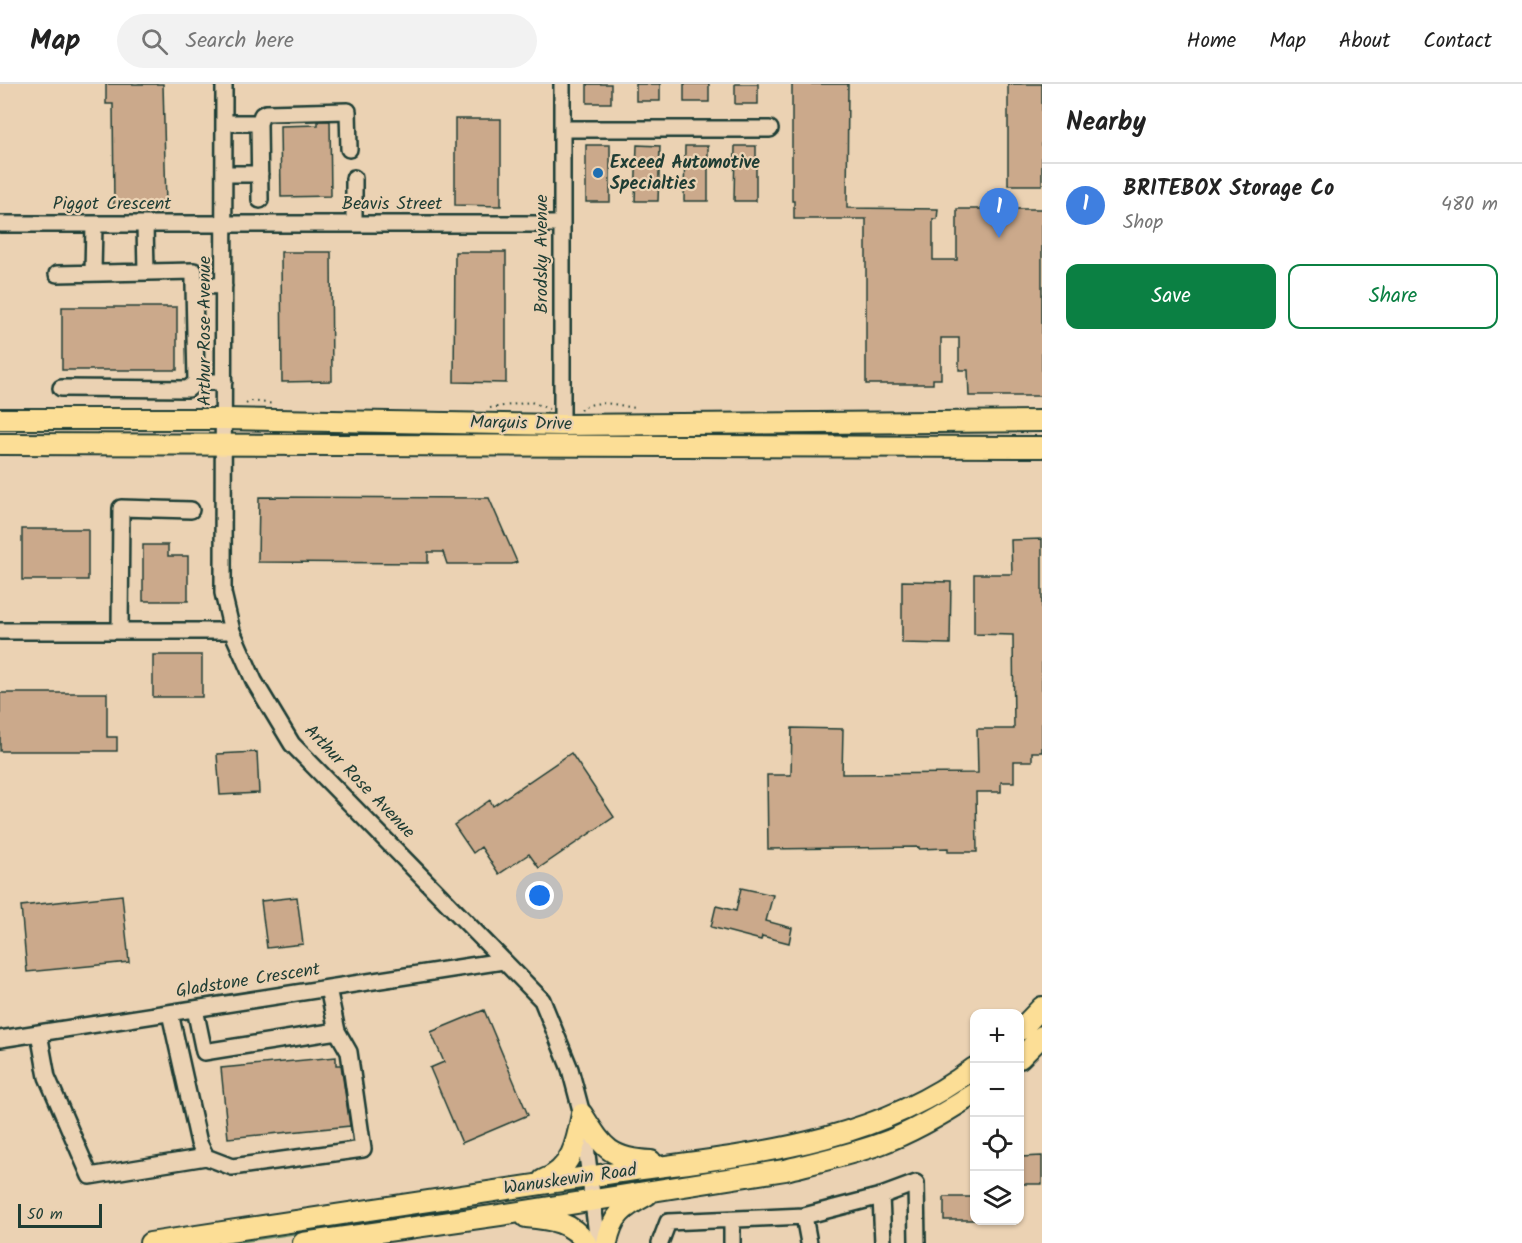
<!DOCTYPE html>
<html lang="en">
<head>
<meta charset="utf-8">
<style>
  :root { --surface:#fff; --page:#f2f2f2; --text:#222; --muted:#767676; --line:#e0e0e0; --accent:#0b8043 }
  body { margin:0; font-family:Kalam,sans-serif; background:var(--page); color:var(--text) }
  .controls { position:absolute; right:18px; bottom:18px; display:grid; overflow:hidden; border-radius:12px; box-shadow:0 2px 4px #0004 }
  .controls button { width:54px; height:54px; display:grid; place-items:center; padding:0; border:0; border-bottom:2px solid var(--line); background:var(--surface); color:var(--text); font:30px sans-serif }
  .scale { position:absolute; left:18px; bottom:15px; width:84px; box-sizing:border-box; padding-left:6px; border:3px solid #1f3d34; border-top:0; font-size:16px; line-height:21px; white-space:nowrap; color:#1f3d34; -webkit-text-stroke:4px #ebd2b3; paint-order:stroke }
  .you { position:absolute; left:540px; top:812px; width:21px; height:21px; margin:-15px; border:4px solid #fff; border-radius:50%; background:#1a73e8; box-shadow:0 0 0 9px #1a73e833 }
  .badge { display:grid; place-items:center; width:39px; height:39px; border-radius:50%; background:var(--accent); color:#fff; font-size:20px; font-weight:700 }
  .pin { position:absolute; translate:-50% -50px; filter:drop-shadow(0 2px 3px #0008) }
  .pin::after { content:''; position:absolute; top:32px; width:21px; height:18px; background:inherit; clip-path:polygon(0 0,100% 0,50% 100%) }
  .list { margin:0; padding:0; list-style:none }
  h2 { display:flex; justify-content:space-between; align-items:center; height:78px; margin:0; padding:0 24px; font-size:26px }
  h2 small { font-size:20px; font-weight:400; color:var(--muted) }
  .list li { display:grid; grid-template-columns:39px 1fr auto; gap:18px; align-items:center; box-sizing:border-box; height:84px; padding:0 24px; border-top:2px solid var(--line) }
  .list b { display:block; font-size:22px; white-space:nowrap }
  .list p { margin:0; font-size:20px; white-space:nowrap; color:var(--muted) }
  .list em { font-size:20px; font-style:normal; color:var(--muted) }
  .actions { display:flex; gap:12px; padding:18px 24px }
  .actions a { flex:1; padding:14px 0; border:2px solid var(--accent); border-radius:12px; text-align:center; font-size:21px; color:var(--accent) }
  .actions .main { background:var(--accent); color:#fff }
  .icon { flex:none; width:33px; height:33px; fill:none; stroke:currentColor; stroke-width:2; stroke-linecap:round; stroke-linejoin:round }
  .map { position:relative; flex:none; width:1042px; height:1159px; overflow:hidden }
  header { display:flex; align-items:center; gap:36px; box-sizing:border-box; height:84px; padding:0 30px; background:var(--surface); border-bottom:2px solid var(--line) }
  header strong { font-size:28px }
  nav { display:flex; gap:33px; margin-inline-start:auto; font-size:21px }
  .search { width:420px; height:54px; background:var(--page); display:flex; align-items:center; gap:15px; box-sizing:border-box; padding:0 21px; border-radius:33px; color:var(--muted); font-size:22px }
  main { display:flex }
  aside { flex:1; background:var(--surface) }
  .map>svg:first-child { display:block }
</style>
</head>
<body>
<header>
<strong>Map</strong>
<div class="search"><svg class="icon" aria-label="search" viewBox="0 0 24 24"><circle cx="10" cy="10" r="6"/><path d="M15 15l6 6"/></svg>Search here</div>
<nav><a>Home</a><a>Map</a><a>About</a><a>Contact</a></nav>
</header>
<main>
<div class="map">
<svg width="1042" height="1159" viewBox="0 0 1042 1159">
  <rect width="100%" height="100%" fill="#ebd2b3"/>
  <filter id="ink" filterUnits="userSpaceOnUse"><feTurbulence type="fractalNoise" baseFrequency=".0167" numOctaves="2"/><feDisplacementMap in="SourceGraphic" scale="12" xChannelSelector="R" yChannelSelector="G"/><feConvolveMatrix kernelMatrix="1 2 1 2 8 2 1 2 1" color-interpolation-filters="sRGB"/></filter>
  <g filter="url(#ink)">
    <path fill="#b4df9d" stroke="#6a8e68" stroke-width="1.5" d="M447,1124L413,1132L234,1159H205Z"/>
    <path fill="#cba98b" stroke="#1f3d34" stroke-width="1.5" d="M106,0H163L166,121L114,122L113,20H106Z
      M587,0H611V19H587Z
      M636,0H660V17H636Z
      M684,0H709V18H684Z
      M735,0H758V20H735Z
      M792,0H848L847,124L938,125L937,135H933V176H957V125H1042V312H969L968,286H959V254H941V295H933V300H866V135H794V117H792Z
      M1008,0H1042V101H1008Z
      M455,35H501V122L455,121Z
      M318,37H330L331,112L281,113L280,42L318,41Z
      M586,61H610V118H586Z
      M637,61L660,62L658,117H635Z
      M685,62H708V117H684Z
      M735,62H756V117H734Z
      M281,168H331L332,297L282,298Z
      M455,168H506V299L454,298Z
      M62,223H177V286H62Z
      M259,413L489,414L517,478L512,480H447L443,468H428V479L258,478Z
      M22,445H88V496H22Z
      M1042,455V668H1032V677H1014V698H1001V708H976L977,768H948V764L919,765V763L768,765L767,691H791L792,644L843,645L842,690L978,689L977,645H1014L1013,551L974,550V490H1012L1011,456Z
      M143,461H168V472H188V517H143Z
      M902,497L951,498L950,560L902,559Z
      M153,571H202V613H153Z
      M0,609H107V653H117V667H0Z
      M257,668L259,709L220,711L217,670Z
      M571,669L614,733L539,784L529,770L499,790L481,763L473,769L454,741L490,716L493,722Z
      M741,804L773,811L766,837L792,844L789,859L762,852L761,856L711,843L716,822L736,827Z
      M122,811L129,878L27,888L21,822Z
      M297,813L303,860L267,864L261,817Z
      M484,926L528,1031L462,1059L430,984L444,978L431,948Z
      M336,973V981H341L350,1042L228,1054L221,984Z
      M1042,1072V1100H1020V1073Z
      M944,1113H975V1136H944Z"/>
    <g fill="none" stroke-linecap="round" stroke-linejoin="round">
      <defs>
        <path id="minor" d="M224,0L223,509L232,547L254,597L292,660L542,916L570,985L582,1030L598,1159
          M224,39H259L260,116
          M259,39L262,31L266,29L348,27L349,65
          M562,45H770
          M224,90H260
          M0,140H561
          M145,140L146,188
          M354,140V94
          M93,189L94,140
          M57,190L194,187V201L224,202
          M194,201L196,298
          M61,304L188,305L196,298H224
          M562,341V0
          M0,547H232
          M120,547L121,424L191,426
          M195,925L204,968L337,947L328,904
          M170,929L199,1059L206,1073L232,1083L363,1065L349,968L337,947
          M39,949L47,993L90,1092L206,1073
          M0,955L503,877
          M881,1112L883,1159
          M804,1132L881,1112L916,1099L917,1159
          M732,1136V1159
          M660,1159L668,1138L804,1132L809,1159"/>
        <path id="major" d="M0,335H225L562,341L1042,337
          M0,360L1042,363
          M1020,946L1042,923
          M1020,974L1042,952
          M582,1030C603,1063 609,1075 651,1077
          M543,1096C572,1086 577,1057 582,1030
          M526,1133C551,1135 572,1138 586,1159
          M150,1159C294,1137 438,1116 581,1094C716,1072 861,1070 974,984
          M303,1159L500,1131L785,1086C817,1078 849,1071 880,1060C913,1048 945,1029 974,1010
          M607,1159C612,1131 623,1124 647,1111"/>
      </defs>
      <use href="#minor" stroke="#1f3d34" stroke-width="20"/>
      <use href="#major" stroke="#1f3d34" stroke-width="24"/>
      <path stroke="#1f3d34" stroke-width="2" stroke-dasharray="1.5 4.5" stroke-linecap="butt" d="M246,320L251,317L275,320
        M490,324L531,318L549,325
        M580,326C596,314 617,321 635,324"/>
      <use href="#minor" stroke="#ebd2b3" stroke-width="15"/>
      <use href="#major" stroke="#fcde96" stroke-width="20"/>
    </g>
  </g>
  <circle fill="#1f6fb2" stroke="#ebd2b3" stroke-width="2" cx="598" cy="89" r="6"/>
  <g text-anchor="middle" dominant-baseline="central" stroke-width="4.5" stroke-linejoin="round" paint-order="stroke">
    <g font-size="18" font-weight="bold" fill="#1f3d34" stroke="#ebd2b3" text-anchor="start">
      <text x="610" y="79">Exceed Automotive<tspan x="610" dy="21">Specialties</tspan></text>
    </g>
    <g font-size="18" fill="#1f3d34" stroke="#ebd2b3">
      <text x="112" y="120">Piggot Crescent</text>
      <text x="392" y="120">Beavis Street</text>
      <text transform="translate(542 170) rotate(-90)">Brodsky Avenue</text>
      <text transform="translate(205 247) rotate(-90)">Arthur Rose Avenue</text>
      <text transform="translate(521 340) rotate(1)">Marquis Drive</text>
      <text transform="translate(359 698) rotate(46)">Arthur Rose Avenue</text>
      <text transform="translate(248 897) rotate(-9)">Gladstone Crescent</text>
      <text transform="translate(570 1096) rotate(-8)">Wanuskewin Road</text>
    </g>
  </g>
</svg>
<div class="controls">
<button>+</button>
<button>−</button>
<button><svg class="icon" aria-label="locate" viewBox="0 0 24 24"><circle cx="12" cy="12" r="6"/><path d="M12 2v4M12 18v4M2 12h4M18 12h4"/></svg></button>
<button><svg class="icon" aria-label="layers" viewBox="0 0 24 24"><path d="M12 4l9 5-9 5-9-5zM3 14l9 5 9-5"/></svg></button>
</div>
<div class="scale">50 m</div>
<div class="you"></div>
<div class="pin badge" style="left:999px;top:154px;background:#3f7fe0">1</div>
</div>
<aside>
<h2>Nearby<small></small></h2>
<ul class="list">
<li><span class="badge" style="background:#3f7fe0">1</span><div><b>BRITEBOX Storage Co</b><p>Shop</p></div><em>480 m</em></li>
</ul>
<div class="actions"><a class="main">Save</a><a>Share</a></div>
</aside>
</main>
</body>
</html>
